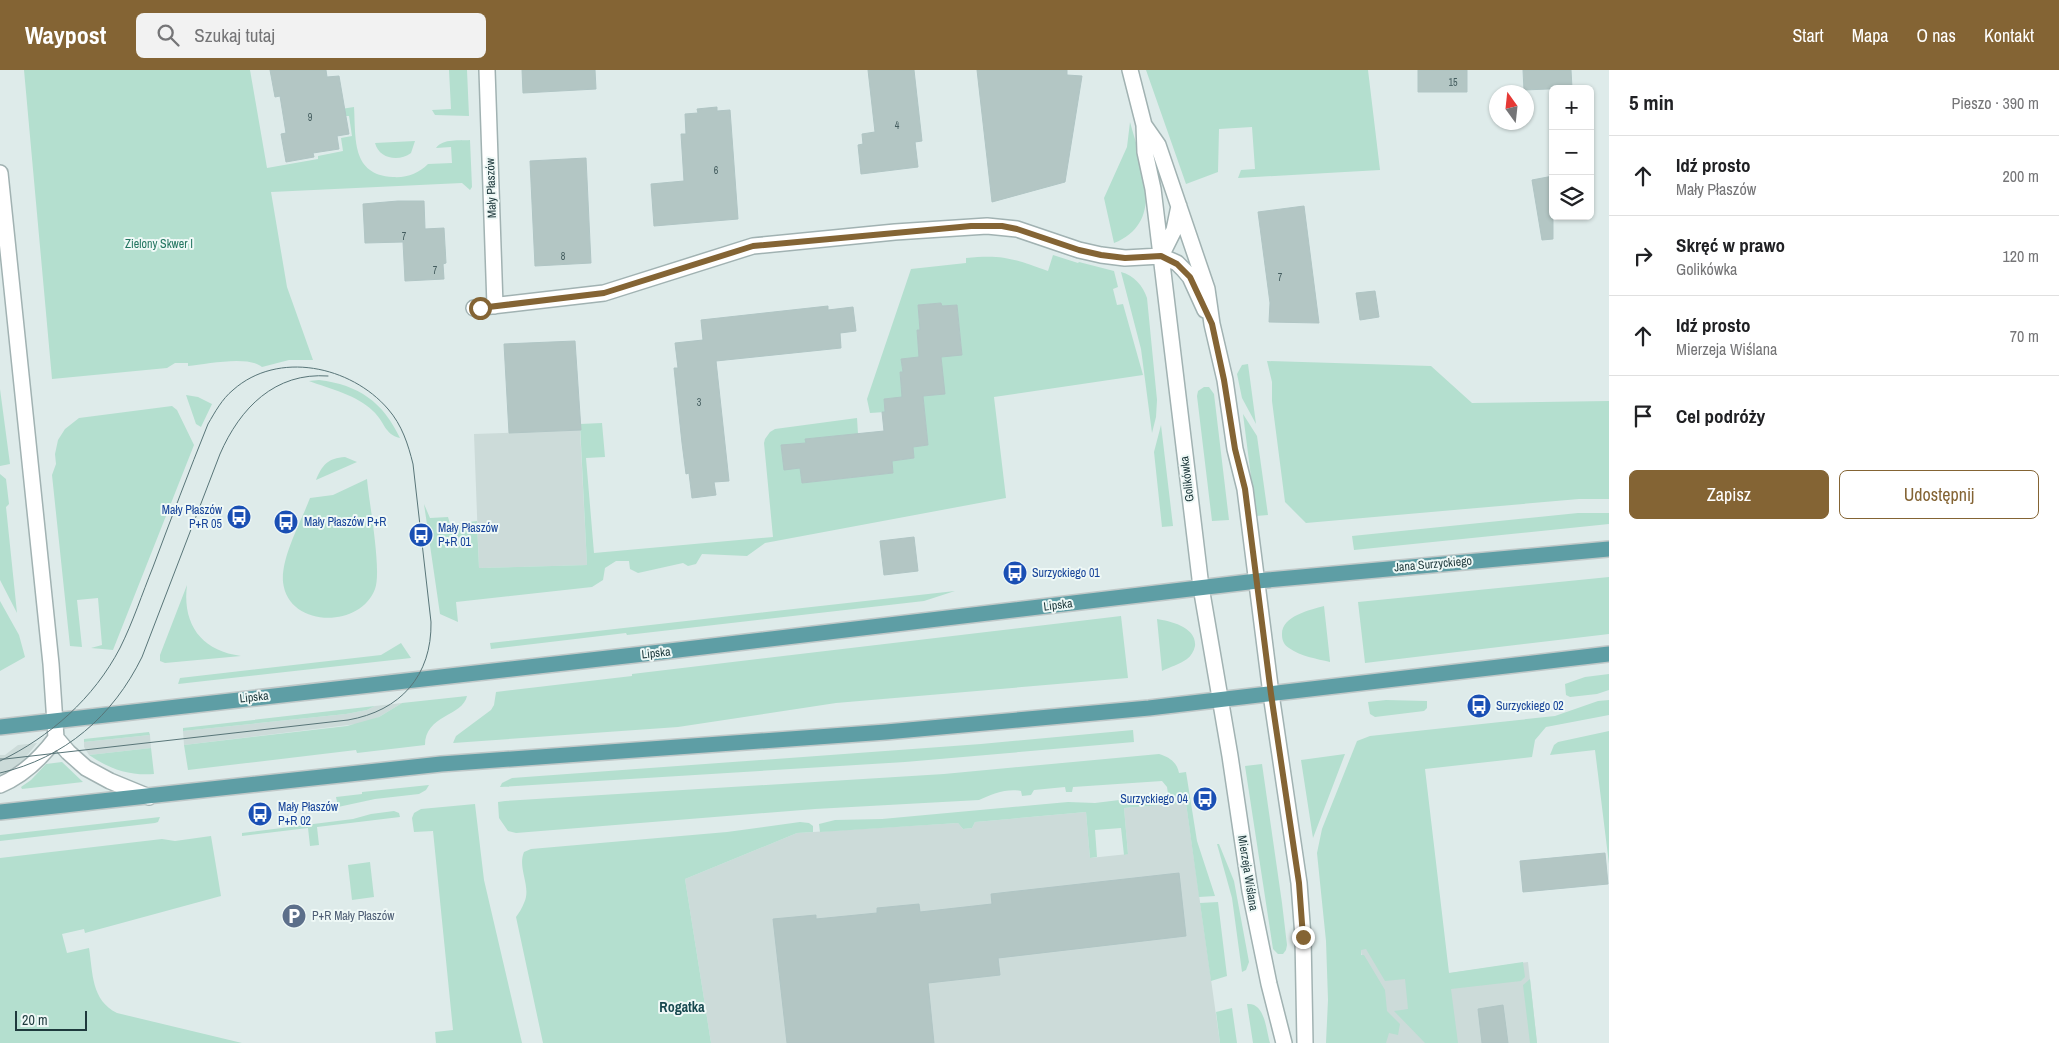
<!DOCTYPE html>
<html lang="pl">
<head>
<meta charset="utf-8">
<style>
  :root { --surface:#fff; --page:#f2f2f2; --text:#202124; --muted:#757577; --line:#e0e0e0; --accent:#846434 }
  body { margin:0; font-family:"Archivo Narrow",sans-serif; background:var(--page); color:var(--text) }
  .controls { position:absolute; right:15px; top:15px; display:grid; overflow:hidden; border-radius:8px; box-shadow:0 1px 4px #0004 }
  .controls button { width:45px; height:45px; display:grid; place-items:center; padding:0; border:0; border-bottom:1px solid var(--line); background:var(--surface); color:var(--text); font:25px sans-serif }
  .compass { position:absolute; left:1489px; top:15px; width:45px; height:45px; border-radius:50%; background:var(--surface); box-shadow:0 1px 4px #0004; rotate:345deg }
  .scale { position:absolute; left:15px; bottom:12px; width:72px; box-sizing:border-box; padding-left:5px; border:2px solid #1e393c; border-top:0; font-size:14px; line-height:18px; white-space:nowrap; color:#1e393c; -webkit-text-stroke:4px #eef8f6; paint-order:stroke }
  .stop { position:absolute; width:15px; height:15px; margin:-11px; border:4px solid #846434; border-radius:50%; background:#fff }
  .stop.end { background:#846434; border-color:#fff; box-shadow:0 1px 5px #0008 }
  .list { margin:0; padding:0; list-style:none }
  h2 { display:flex; justify-content:space-between; align-items:center; height:65px; margin:0; padding:0 20px; font-size:21px }
  h2 small { font-size:16px; font-weight:400; color:var(--muted) }
  .list li { display:grid; grid-template-columns:32px 1fr auto; gap:15px; align-items:center; box-sizing:border-box; height:80px; padding:0 20px; border-top:1px solid var(--line) }
  .list b { display:block; font-size:19px; white-space:nowrap }
  .list p { margin:0; font-size:16px; white-space:nowrap; color:var(--muted) }
  .list em { font-size:16px; font-style:normal; color:var(--muted) }
  .actions { display:flex; gap:10px; padding:15px 20px }
  .actions a { flex:1; padding:11px 0; border:1px solid var(--accent); border-radius:8px; text-align:center; font-size:18px; color:var(--accent) }
  .actions .main { background:var(--accent); color:#fff }
  .icon { flex:none; width:28px; height:28px; fill:none; stroke:currentColor; stroke-width:2; stroke-linecap:round; stroke-linejoin:round }
  .map { position:relative; flex:none; width:1609px; height:973px; overflow:hidden }
  header { display:flex; align-items:center; gap:30px; box-sizing:border-box; height:70px; padding:0 25px; background:var(--accent); color:#fff }
  header strong { font-size:24px }
  nav { display:flex; gap:28px; margin-inline-start:auto; font-size:18px }
  .search { width:350px; height:45px; background:var(--page); display:flex; align-items:center; gap:12px; box-sizing:border-box; padding:0 18px; border-radius:8px; color:var(--muted); font-size:19px }
  main { display:flex }
  aside { flex:1; background:var(--surface) }
  .map>svg:first-child { display:block }
</style>
</head>
<body>
<header>
<strong>Waypost</strong>
<div class="search"><svg class="icon" aria-label="search" viewBox="0 0 24 24"><circle cx="10" cy="10" r="6"/><path d="M15 15l6 6"/></svg>Szukaj tutaj</div>
<nav><a>Start</a><a>Mapa</a><a>O nas</a><a>Kontakt</a></nav>
</header>
<main>
<div class="map">
<svg width="1609" height="973" viewBox="0 0 1609 973">
  <rect width="100%" height="100%" fill="#deebea"/>
  <path fill="#ccdbd9" d="M580,360L587,495L479,498L474,364Z
    M402,633L379,647L365,653L184,675L183,661L346,644L367,640L375,636Z
    M150,665L151,678L89,685L84,677V672Z
    M37,673L22,692L0,707V685H5L18,675Z
    M1186,733L1220,973H711L685,809L797,763L958,753L963,759L972,758L975,752L1086,742L1090,788L1128,784L1124,738Z
    M1359,864L1450,903L1528,892L1537,973H1372Z"/>
  <path fill="#b4dfcf" d="M24,0H250L267,98L318,89V86L343,81L341,68L352,66L349,46H343L341,39L354,37C356,68 351,105 393,107C407,108 419,103 428,94L452,93L451,77L436,78C443,68 460,71 470,70L472,117L470,120L462,113L271,122L287,217L313,290H289L262,297C248,285 207,294 188,296V293H175L167,298L52,309Z
    M449,0H467L469,46L435,45L432,40L451,39Z
    M1146,0H1368L1380,100L1238,108L1241,100L1255,99L1252,57L1219,59L1218,102L1186,114Z
    M1130,52C1141,93 1167,152 1114,173L1104,128L1127,77Z
    M415,71L411,83C399,92 379,89 375,73Z
    M1053,185L1078,193L1079,192L1114,201L1118,217L1113,219L1117,235L1123,234L1143,305L994,327L1006,428L765,473L747,486L702,484L696,494L688,496L683,493L638,503L630,499L629,491H616L605,498L603,510L592,517L456,532L458,552L440,544L424,434L430,448L448,447L450,454L477,451L479,498L587,495L580,354L602,353L605,387L586,388L594,483L773,467L764,373L765,369L770,362L775,359L857,348L858,364L806,369V373L781,376L784,399L800,398L802,413L893,403L892,391L914,388L913,377L928,375L923,326L944,324L941,287L962,284L957,235L942,236L941,233L918,235L920,260L917,261L918,273L922,287L901,289L903,302H900L901,315L906,327L884,329L885,342L870,343L867,329L911,199L966,193V188C1003,184 1014,189 1048,201Z
    M1121,202C1134,205 1143,216 1147,228L1157,330L1156,347L1152,363L1141,279Z
    M1267,291L1431,296L1472,333L1609,331V429H1579L1306,453L1285,432L1272,331V312Z
    M1248,294L1256,354L1242,328L1237,304L1242,295Z
    M319,310C359,315 383,332 400,368C384,364 385,352 373,341C357,325 330,319 309,311Z
    M1204,317H1209L1214,324L1229,450L1212,451L1197,326L1198,321Z
    M0,319L10,394L0,396Z
    M186,325L198,327L212,334L201,357L196,354Z
    M172,336L177,340L194,375L113,580L91,578L102,575L98,528L77,530L82,577L70,576L52,405L56,394L55,384L58,370L65,359L79,348Z
    M1243,344L1257,366L1268,445L1256,446Z
    M1161,355L1173,456L1162,457L1154,382Z
    M345,387L357,392L316,410C322,395 328,388 345,387Z
    M0,404L6,409L9,434L6,437L17,543L0,510Z
    M367,409C369,432 382,501 375,519C360,559 288,558 283,512C281,487 301,452 310,428L333,425Z
    M1578,443H1609V454L1354,480L1352,466Z
    M1609,507V564L1365,593L1358,532Z
    M187,515C182,554 201,581 241,586L165,593L160,591V585Z
    M955,521L924,531L627,565L626,563L491,579L490,573Z
    M0,531L19,565L25,587L0,601Z
    M1324,536L1330,591V592C1317,589 1300,586 1289,578C1284,575 1282,570 1282,565C1281,546 1310,540 1324,536Z
    M1121,546L1128,608L836,633L678,657L453,673L456,666L491,640L494,635L496,622L632,606V604Z
    M1157,549C1170,551 1197,557 1195,576C1194,581 1191,586 1187,589C1180,594 1170,597 1162,601Z
    M401,573L411,588L178,614L180,608L381,585Z
    M1609,604V620L1597,624L1570,627L1566,625L1565,614L1585,607Z
    M467,626C463,646 425,645 425,675L357,683L356,680L188,700L184,675L347,656L379,647L402,633Z
    M1386,630L1427,631V638L1424,641L1375,647L1370,644L1368,632Z
    M1609,630V645L1546,657L1535,670L1532,687L1425,699L1449,903L1523,892L1525,907L1521,911L1451,919L1458,973H1425L1394,941L1408,939L1405,909L1385,911L1366,879L1361,880V885H1364L1385,920L1387,941L1400,954L1398,965L1389,963L1386,973H1326L1328,930L1326,871L1317,783L1322,759L1357,671L1370,666L1555,646L1598,631Z
    M375,636L367,640L346,644L183,661V658Z
    M1133,660L1134,672L905,692L500,717L502,713L512,708L981,674Z
    M1609,661V794L1595,680L1550,685L1554,675L1558,672Z
    M149,662L150,665L84,672V669Z
    M151,678L154,704C130,706 109,699 89,685Z
    M1159,684C1169,687 1177,692 1179,703L1186,702L1197,771L1215,826L1199,827L1186,733L1124,738L1128,784L1124,785L1121,758L1095,760L1097,787L1090,788L1086,742L975,752L972,758L963,759L958,753L820,762L819,754L835,750L882,749L1068,732L1095,733L1168,724L1167,717L1162,711L1073,717L1072,722H1066L1065,717L1034,720L1031,725L1022,726L1021,721C1007,718 992,724 979,730L815,739L516,763L508,761L499,748L498,732L505,731L944,704Z
    M1345,684L1313,768L1301,690Z
    M62,692L83,712L22,719L21,717L31,710L46,694Z
    M1262,694L1282,833L1287,875L1286,880L1283,884H1278L1273,879L1245,696Z
    M429,715L426,720L419,724L375,729L338,737L336,727L362,724V722Z
    M475,734L484,810L522,973H436L435,962L453,960L433,761L414,762L412,748L414,743L421,739Z
    M394,741L399,743L400,747L317,757L319,775L310,776L308,758L242,766V763L353,749L371,744Z
    M160,747L158,752L155,753L0,771V765Z
    M800,752L809,753L813,756V762L797,763L685,809L711,973H543L516,847C519,843 522,838 524,833C532,817 517,798 524,782L531,779L727,762Z
    M211,766L221,826L85,863L84,859L62,864L67,883L89,878C93,903 91,930 117,943L242,973H0V788L162,769L175,771Z
    M1217,774H1219L1234,811L1249,892L1246,900L1242,902L1232,828Z
    M370,792L374,827L352,830L348,795Z
    M1218,832L1227,906L1211,911L1200,833Z
    M1530,909L1537,973H1530L1523,915Z
    M1247,934C1265,932 1266,960 1270,973H1253Z
    M1232,938L1237,973H1220L1216,942Z"/>
  <path fill="#b3c6c4" stroke="#b0c5c4" d="M270,0H326L327,7L339,6L349,64L337,66L339,79L313,83L314,87L286,92L281,64L286,63L280,26L275,27Z
    M522,0H595L596,19L523,23Z
    M868,0H914L922,71L915,72L918,97L861,104L858,75L863,74L862,64L875,62Z
    M977,0H1067V5L1082,6L1065,112L992,132Z
    M1418,0H1467V22H1418Z
    M1523,0H1571L1572,18L1524,20Z
    M717,37V41L730,40L738,149L654,156L651,114L684,111L681,64H686L685,44L698,43L697,39Z
    M586,88L591,193L535,196L530,91Z
    M1553,106V169L1542,170L1532,110Z
    M398,131H424L425,159L444,158L446,193L443,194L444,209L405,211L403,172L365,173L363,134Z
    M1304,136L1319,253L1269,252L1270,233L1258,142Z
    M1375,221L1379,247L1360,250L1356,223Z
    M941,233L942,236L957,235L962,285L941,287L945,324L923,326L928,375L913,377L914,388L892,391L893,403L802,413L800,398L784,400L781,375L806,373L805,369L884,361L882,342H885L884,329L902,327L900,302H903L901,289L919,287L917,260H920L918,235Z
    M828,236V240L853,237L856,261L840,263L841,278L716,291L729,411L714,412L716,425L692,428L689,403L686,404L682,373L674,298H678L675,273L703,270L701,250Z
    M575,271L581,360L509,363L504,274Z
    M914,467L918,501L884,505L880,471Z
    M1605,783L1608,814L1523,822L1520,791Z
    M1179,803L1186,866L998,888L1000,905L928,913L934,973H787L773,849L816,845V849L877,843V838L919,834L920,842L992,834L991,824Z
    M1503,935L1508,973H1482L1478,939Z"/>
  <g fill="none" stroke-linecap="round" stroke-linejoin="round">
    <defs>
      <path id="minor" d="M487,0L495,236
        M1130,0L1144,55L1145,82L1153,119L1201,517L1230,686L1250,821L1269,914L1284,973
        M1144,55L1158,75L1207,219L1212,254L1225,310L1235,379L1245,419L1271,624L1299,813L1303,867L1305,973
        M0,103L51,594L56,668L68,682L86,698L110,711L149,727
        M1161,186L1174,160L1179,136
        M474,238L604,223L753,176L895,162L987,156L1017,159L1079,180L1101,185L1125,188L1161,186L1177,193L1184,200L1190,207L1205,240
        M0,715C24,705 41,688 56,668"/>
      <path id="primary" d="M0,657L661,582L1257,511L1609,479
        M0,742L441,694L886,662L1149,638L1609,584"/>
    </defs>
    <use href="#minor" stroke="#a1b2b2" stroke-width="18"/>
    <use href="#primary" stroke="#c0c8c8" stroke-width="18"/>
    <use href="#minor" stroke="#fff" stroke-width="15"/>
    <use href="#primary" stroke="#5e9ea5" stroke-width="15"/>
    <path stroke="#587578" stroke-width="1" d="M0,689H5L348,650C400,641 432,606 431,552L413,394C408,374 402,355 388,339C351,296 278,280 233,320C222,329 215,342 208,354C189,401 171,449 153,497C142,524 133,552 120,578C94,628 50,667 0,691
      M0,703C65,688 113,646 142,587L220,384C240,338 275,302 328,306"/>
  </g>
  <g fill="none" stroke-linecap="round" stroke-linejoin="round">
    <path stroke="#846434" stroke-width="6" d="M480,238L604,223L753,176L971,156H1002L1017,159L1079,180L1101,185L1125,188L1161,186L1177,194L1190,207L1212,254L1224,310L1235,379L1245,419L1271,624L1299,813L1303,867"/>
  </g>
  <defs>
    <symbol id="bus-disc" viewBox="-11 -11 22 22"><circle r="9.5" fill="#1a4fb4" stroke="#eef8f6"/><path d="M-5-6H5V4H4V6H2V4H-2V6H-4V4H-5ZM-3.5-4V0h7V-4ZM-3.5 1.2v1.5H-2V1.2ZM2 1.2v1.5H3.5V1.2Z" fill="#fff"/></symbol>
    <symbol id="parking-disc" viewBox="-11 -11 22 22"><circle r="9.5" fill="#5c6f8a" stroke="#eef8f6"/><path d="M-3.5-5.5H1a3.5 3.5 0 0 1 0 7H-1V5.5H-3.5ZM-1-3.4V-.6H.8a1.4 1.4 0 0 0 0-2.8Z" fill="#fff"/></symbol>
  </defs>
  <g fill-rule="evenodd">
    <use href="#bus-disc" x="225" y="433" width="28" height="28"/>
    <use href="#bus-disc" x="272" y="438" width="28" height="28"/>
    <use href="#bus-disc" x="407" y="451" width="28" height="28"/>
    <use href="#bus-disc" x="1001" y="489" width="28" height="28"/>
    <use href="#bus-disc" x="1465" y="622" width="28" height="28"/>
    <use href="#bus-disc" x="1191" y="715" width="28" height="28"/>
    <use href="#bus-disc" x="246" y="730" width="28" height="28"/>
    <use href="#parking-disc" x="280" y="832" width="28" height="28"/>
  </g>
  <g text-anchor="middle" dominant-baseline="central" stroke-width="4" stroke-linejoin="round" paint-order="stroke">
    <g font-size="10" fill="#435c5e">
      <text x="1453" y="12">15</text>
      <text x="310" y="47">9</text>
      <text x="897" y="55">4</text>
      <text x="716" y="100">6</text>
      <text x="404" y="166">7</text>
      <text x="563" y="186">8</text>
      <text x="435" y="200">7</text>
      <text x="1280" y="207">7</text>
      <text x="699" y="332">3</text>
    </g>
    <g font-size="12" fill="#1e393c" stroke="#eef8f6">
      <text transform="translate(491 118) rotate(-92)">Mały Płaszów</text>
      <text transform="translate(1187 409) rotate(-97)">Golikówka</text>
      <text transform="translate(1433 494) rotate(-5)">Jana Surzyckiego</text>
      <text transform="translate(1058 535) rotate(-7)">Lipska</text>
      <text transform="translate(656 583) rotate(-6)">Lipska</text>
      <text transform="translate(254 627) rotate(-6)">Lipska</text>
      <text transform="translate(1248 803) rotate(81)">Mierzeja Wiślana</text>
    </g>
    <g font-size="12" fill="#247661" stroke="#eef8f6">
      <text x="159" y="174">Zielony Skwer I</text>
    </g>
    <g font-size="12" fill="#164399" stroke="#eef8f6" text-anchor="start">
      <text x="222" y="440" text-anchor="end">Mały Płaszów<tspan x="222" dy="14">P+R 05</tspan></text>
      <text x="304" y="452">Mały Płaszów P+R</text>
      <text x="438" y="458">Mały Płaszów<tspan x="438" dy="14">P+R 01</tspan></text>
      <text x="1032" y="503">Surzyckiego 01</text>
      <text x="1496" y="636">Surzyckiego 02</text>
      <text x="1188" y="729" text-anchor="end">Surzyckiego 04</text>
      <text x="278" y="737">Mały Płaszów<tspan x="278" dy="14">P+R 02</tspan></text>
    </g>
    <g font-size="12" fill="#4e5e75" stroke="#eef8f6" text-anchor="start">
      <text x="312" y="846">P+R Mały Płaszów</text>
    </g>
    <g font-size="14" font-weight="bold" fill="#184950" stroke="#eef8f6">
      <text x="682" y="937">Rogatka</text>
    </g>
  </g>
</svg>
<div class="controls">
<button>+</button>
<button>−</button>
<button><svg class="icon" aria-label="layers" viewBox="0 0 24 24"><path d="M12 4l9 5-9 5-9-5zM3 14l9 5 9-5"/></svg></button>
</div>
<svg class="compass" viewBox="-18 -18 36 36"><path d="M0-13l5 13h-10z" fill="#e53935"/><path d="M0 13l5-13h-10z" fill="#757577"/></svg>
<div class="scale">20 m</div>
<div class="stop" style="left:480px;top:238px"></div>
<div class="stop end" style="left:1303px;top:867px"></div>
</div>
<aside>
<h2>5 min<small>Pieszo · 390 m</small></h2>
<ul class="list">
<li><svg class="icon" aria-label="ahead" viewBox="0 0 24 24"><path d="M12 20V5M6 11l6-6 6 6"/></svg><div><b>Idź prosto</b><p>Mały Płaszów</p></div><em>200 m</em></li>
<li><svg class="icon" aria-label="right" viewBox="0 0 24 24"><path d="M7 20v-9h11M14 6l5 5-5 5"/></svg><div><b>Skręć w prawo</b><p>Golikówka</p></div><em>120 m</em></li>
<li><svg class="icon" aria-label="ahead" viewBox="0 0 24 24"><path d="M12 20V5M6 11l6-6 6 6"/></svg><div><b>Idź prosto</b><p>Mierzeja Wiślana</p></div><em>70 m</em></li>
<li><svg class="icon" aria-label="arrive" viewBox="0 0 24 24"><path d="M6 21V4h12l-3 4 3 4H6"/></svg><div><b>Cel podróży</b></div></li>
</ul>
<div class="actions"><a class="main">Zapisz</a><a>Udostępnij</a></div>
</aside>
</main>
</body>
</html>
